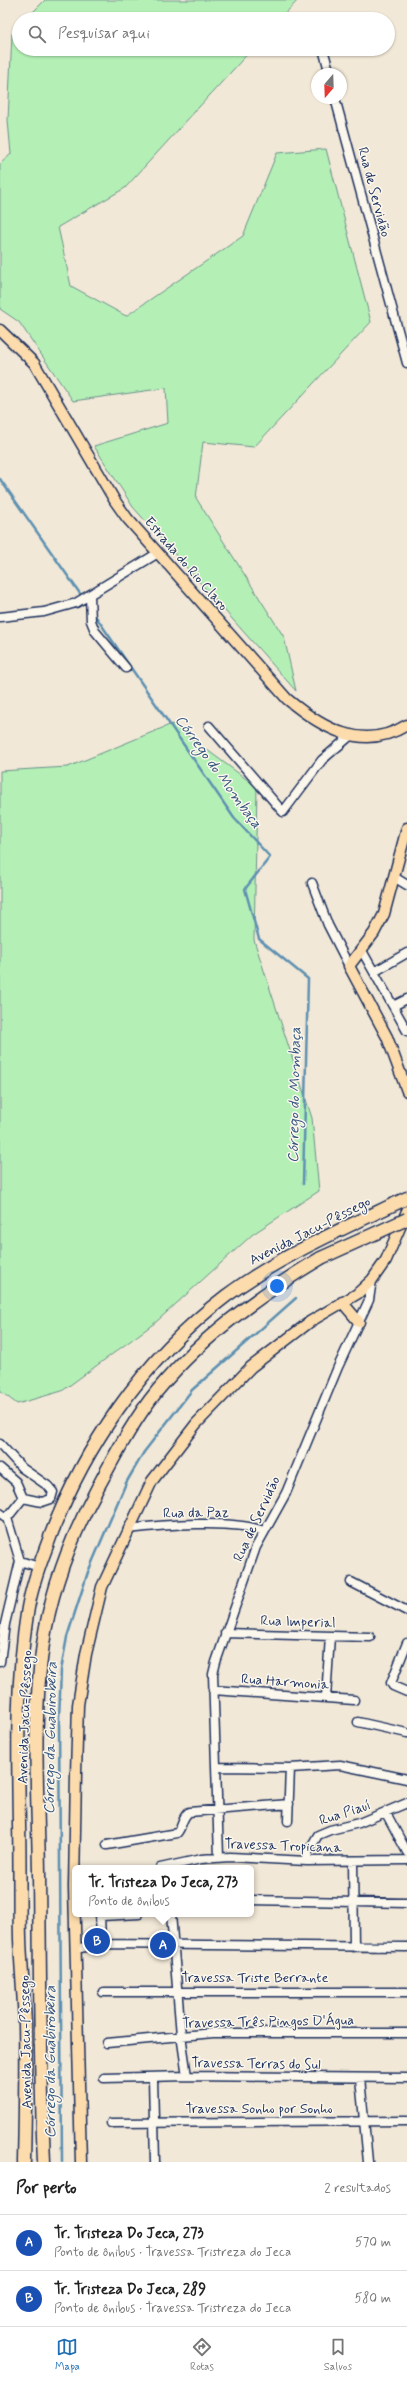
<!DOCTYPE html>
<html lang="pt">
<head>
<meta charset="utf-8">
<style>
  :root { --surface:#fff; --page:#f6f6f6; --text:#222; --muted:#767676; --line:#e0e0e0; --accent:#1f6fb2 }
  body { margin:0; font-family:Mynerve,sans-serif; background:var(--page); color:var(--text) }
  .compass { position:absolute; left:311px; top:68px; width:36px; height:36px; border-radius:50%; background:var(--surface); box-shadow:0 1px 3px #0004; rotate:199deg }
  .you { position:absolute; left:277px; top:1286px; width:14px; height:14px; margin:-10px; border:3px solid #fff; border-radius:50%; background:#1a73e8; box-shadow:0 0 0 6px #1a73e833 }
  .badge { display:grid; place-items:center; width:26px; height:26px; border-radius:50%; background:var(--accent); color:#fff; font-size:13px; font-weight:700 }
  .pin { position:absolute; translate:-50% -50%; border:2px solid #fff; box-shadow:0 1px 4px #0006 }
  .popup { position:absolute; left:72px; top:1865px; width:182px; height:52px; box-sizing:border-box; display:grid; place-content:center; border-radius:6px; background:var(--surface); filter:drop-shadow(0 1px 3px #0005); font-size:13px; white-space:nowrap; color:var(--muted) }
  .popup b { font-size:15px; color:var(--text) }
  .popup::after { content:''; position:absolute; left:50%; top:100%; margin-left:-8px; border:8px solid transparent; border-top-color:var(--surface) }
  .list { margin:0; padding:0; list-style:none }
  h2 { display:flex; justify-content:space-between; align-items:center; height:52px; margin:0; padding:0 16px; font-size:17px }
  h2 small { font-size:13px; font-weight:400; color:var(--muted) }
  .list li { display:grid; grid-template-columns:26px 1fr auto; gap:12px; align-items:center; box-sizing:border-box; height:56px; padding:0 16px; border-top:1px solid var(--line) }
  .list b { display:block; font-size:15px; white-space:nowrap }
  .list p { margin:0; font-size:13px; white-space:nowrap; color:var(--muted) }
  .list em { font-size:13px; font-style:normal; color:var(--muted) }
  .icon { flex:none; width:22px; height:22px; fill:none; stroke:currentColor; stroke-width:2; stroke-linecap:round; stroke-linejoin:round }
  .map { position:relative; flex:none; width:407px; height:2162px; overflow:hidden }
  .search { position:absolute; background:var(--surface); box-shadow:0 1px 3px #0004; left:12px; right:12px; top:12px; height:44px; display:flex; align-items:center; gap:10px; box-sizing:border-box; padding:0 14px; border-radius:22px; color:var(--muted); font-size:15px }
  .sheet { height:164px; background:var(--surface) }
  nav { display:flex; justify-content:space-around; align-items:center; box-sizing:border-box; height:56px; border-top:1px solid var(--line); background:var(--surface); font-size:11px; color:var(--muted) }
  nav a { display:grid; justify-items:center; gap:2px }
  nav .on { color:var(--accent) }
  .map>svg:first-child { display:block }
</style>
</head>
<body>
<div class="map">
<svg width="407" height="2162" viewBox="0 0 407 2162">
  <rect width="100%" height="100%" fill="#f2e8d7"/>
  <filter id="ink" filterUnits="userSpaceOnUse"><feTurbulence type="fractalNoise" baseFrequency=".025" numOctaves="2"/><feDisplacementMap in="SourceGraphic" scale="8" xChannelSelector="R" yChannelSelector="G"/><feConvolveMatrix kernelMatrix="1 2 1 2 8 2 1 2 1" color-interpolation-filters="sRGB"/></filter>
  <g filter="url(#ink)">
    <path fill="#b4f0b5" stroke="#68908a" d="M45,0H298L280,19H26Z
      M19,27V49H252L125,188L58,227L71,286L126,316L243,236L277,153L326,149L371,322L254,447L203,442L196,498L284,637L296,691L133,507L94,446L168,423L166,388L73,401L19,322L0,309V164L11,154L8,120L12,34Z
      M172,724L257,787L254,940L312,1118L319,1191L253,1234L156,1322L62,1391L17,1404L0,1391V771L68,767Z"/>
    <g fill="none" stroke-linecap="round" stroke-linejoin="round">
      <path stroke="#5d90b2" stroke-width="2.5" d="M0,479L88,605
        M94,614L234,818L270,857L245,889L259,939L308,979L303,1184
        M62,2162L59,1718L61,1670L67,1637L88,1572L126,1483L144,1452L192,1390L296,1298"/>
      <defs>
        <path id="minor" d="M323,49L330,74
          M335,98L407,363
          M90,596L91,621L95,631L126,668
          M0,617L44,612L76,603L158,553
          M209,726L283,812L322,760L350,736
          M394,877L407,885
          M312,883L328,925L349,966
          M361,949L407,1031
          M374,972L407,953
          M393,1006L407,999
          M0,1444L22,1468L48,1486L53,1492L51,1499L42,1502L23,1498
          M0,1468L16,1482L23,1498L7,1518
          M0,1513L7,1518L20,1561L5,1624L0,1662
          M128,1529C162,1525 233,1519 264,1531
          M20,1561L39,1567
          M351,1582L407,1611
          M225,1633L370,1637
          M407,1643L391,1683L393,1686L407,1692
          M213,1690L354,1700
          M326,1698L330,1636
          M358,1722L407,1733
          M216,1767L290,1768L340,1765L407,1779
          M386,1813L407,1852
          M288,1821L290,1768
          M107,1845L177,1833C183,1826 181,1818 189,1812L289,1804
          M219,1857L213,1674L216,1662L256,1547L286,1493L338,1367L369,1300L372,1280
          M307,1861L308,1852L318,1835L330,1830L359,1823L407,1803
          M353,1861L354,1947
          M160,1868L201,1859L230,1857L307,1861L407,1860
          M251,1900L407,1903
          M100,1914L101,1944
          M171,1914L181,2035L187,2076
          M101,1916L139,1914
          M75,1949L101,1944L407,1947
          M103,1992H407
          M107,2043L213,2033H407
          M104,2078L187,2076L407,2078
          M153,2078L155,2162
          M360,2078L368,2162
          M111,2123L407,2121"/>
        <path id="major" d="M0,330L34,363L115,501L127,518L287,699C323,729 363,752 407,725
          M407,828L384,914L374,933L349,966L387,1037L407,1091
          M342,1302L359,1322
          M81,2162L74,1887L76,1773L78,1705L86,1654L102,1587L152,1481L196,1424L251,1367L311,1321L357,1294L372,1280L386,1260L407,1211"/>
        <path id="highway" d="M24,2162C25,2116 26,2071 25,2025C24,1996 21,1968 20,1939C19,1901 20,1863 19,1825C18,1754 16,1684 27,1614C30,1592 38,1569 46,1548C81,1450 143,1359 226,1296C281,1255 345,1228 407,1198
          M44,2162C40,2066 40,1969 39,1873C38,1797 32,1719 43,1644C51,1589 71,1537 98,1487C114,1457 130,1427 150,1400C195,1341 258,1296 321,1258"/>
      </defs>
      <use href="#minor" stroke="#1b2f5e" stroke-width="11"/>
      <use href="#major" stroke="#1b2f5e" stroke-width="13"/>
      <use href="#highway" stroke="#1b2f5e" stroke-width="15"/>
      <use href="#minor" stroke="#fbf7ec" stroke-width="8"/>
      <use href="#major" stroke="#fcdcac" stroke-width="10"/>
      <use href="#highway" stroke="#fcdcac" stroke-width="12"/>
      <defs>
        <path id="highway-bridge" d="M321,1258L407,1219"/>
      </defs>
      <use href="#highway-bridge" stroke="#1b2f5e" stroke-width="15" stroke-linecap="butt"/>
      <use href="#highway-bridge" stroke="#fcdcac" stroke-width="12"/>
    </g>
  </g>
  <g text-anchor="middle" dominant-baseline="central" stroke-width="3" stroke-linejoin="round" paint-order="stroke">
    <g font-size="14" fill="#1b2f5e" stroke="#fbf7ec">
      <text transform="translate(374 192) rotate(75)">Rua de Servidão</text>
      <text transform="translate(186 564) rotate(49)">Estrada do Rio Claro</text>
      <text transform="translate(310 1231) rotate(-27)">Avenida Jacu-Pêssego</text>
      <text transform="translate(196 1513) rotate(-1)">Rua da Paz</text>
      <text transform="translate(257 1519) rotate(-65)">Rua de Servidão</text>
      <text transform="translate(298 1622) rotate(2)">Rua Imperial</text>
      <text transform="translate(285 1682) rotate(4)">Rua Harmonia</text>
      <text transform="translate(25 1717) rotate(-88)">Avenida Jacu-Pêssego</text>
      <text transform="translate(345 1813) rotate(-18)">Rua Piauí</text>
      <text transform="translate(283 1846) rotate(2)">Travessa Tropicana</text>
      <text x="255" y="1978">Travessa Triste Berrante</text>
      <text transform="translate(268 2022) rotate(-1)">Travessa Três Pingos D'Água</text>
      <text transform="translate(26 2042) rotate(-91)">Avenida Jacu-Pêssego</text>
      <text transform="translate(256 2064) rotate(1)">Travessa Terras do Sul</text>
      <text x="259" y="2109">Travessa Sonho por Sonho</text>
    </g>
    <g font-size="15" font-style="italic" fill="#365781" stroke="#fbf7ec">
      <text transform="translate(218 772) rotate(54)">Córrego do Mombaça</text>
      <text transform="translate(295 1095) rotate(-89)">Córrego do Mombaça</text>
      <text transform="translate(51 1738) rotate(-89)">Córrego da Guabirobeira</text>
      <text transform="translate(51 2062) rotate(-90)">Córrego da Guabirobeira</text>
    </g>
  </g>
</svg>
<svg class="compass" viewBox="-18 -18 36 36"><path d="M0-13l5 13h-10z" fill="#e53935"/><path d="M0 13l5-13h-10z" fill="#767676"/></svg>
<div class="you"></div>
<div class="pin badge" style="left:163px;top:1945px;background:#1a4fb4">A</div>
<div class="popup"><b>Tr. Tristeza Do Jeca, 273</b>Ponto de ônibus</div>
<div class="pin badge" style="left:97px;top:1941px;background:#1a4fb4">B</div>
<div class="search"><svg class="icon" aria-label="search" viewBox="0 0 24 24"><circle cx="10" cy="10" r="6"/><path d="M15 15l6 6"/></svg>Pesquisar aqui</div>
</div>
<section class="sheet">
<h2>Por perto<small>2 resultados</small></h2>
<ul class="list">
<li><span class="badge" style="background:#1a4fb4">A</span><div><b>Tr. Tristeza Do Jeca, 273</b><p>Ponto de ônibus · Travessa Tristreza do Jeca</p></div><em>570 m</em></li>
<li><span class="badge" style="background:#1a4fb4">B</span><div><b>Tr. Tristeza Do Jeca, 289</b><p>Ponto de ônibus · Travessa Tristreza do Jeca</p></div><em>580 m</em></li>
</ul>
</section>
<nav>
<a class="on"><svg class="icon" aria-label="map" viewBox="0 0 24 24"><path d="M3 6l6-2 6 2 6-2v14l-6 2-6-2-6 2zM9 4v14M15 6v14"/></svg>Mapa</a>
<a><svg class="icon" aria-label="directions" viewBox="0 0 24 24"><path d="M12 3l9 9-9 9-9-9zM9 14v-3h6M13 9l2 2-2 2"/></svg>Rotas</a>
<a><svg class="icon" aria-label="saved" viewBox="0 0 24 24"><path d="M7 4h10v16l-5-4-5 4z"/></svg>Salvos</a>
</nav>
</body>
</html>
